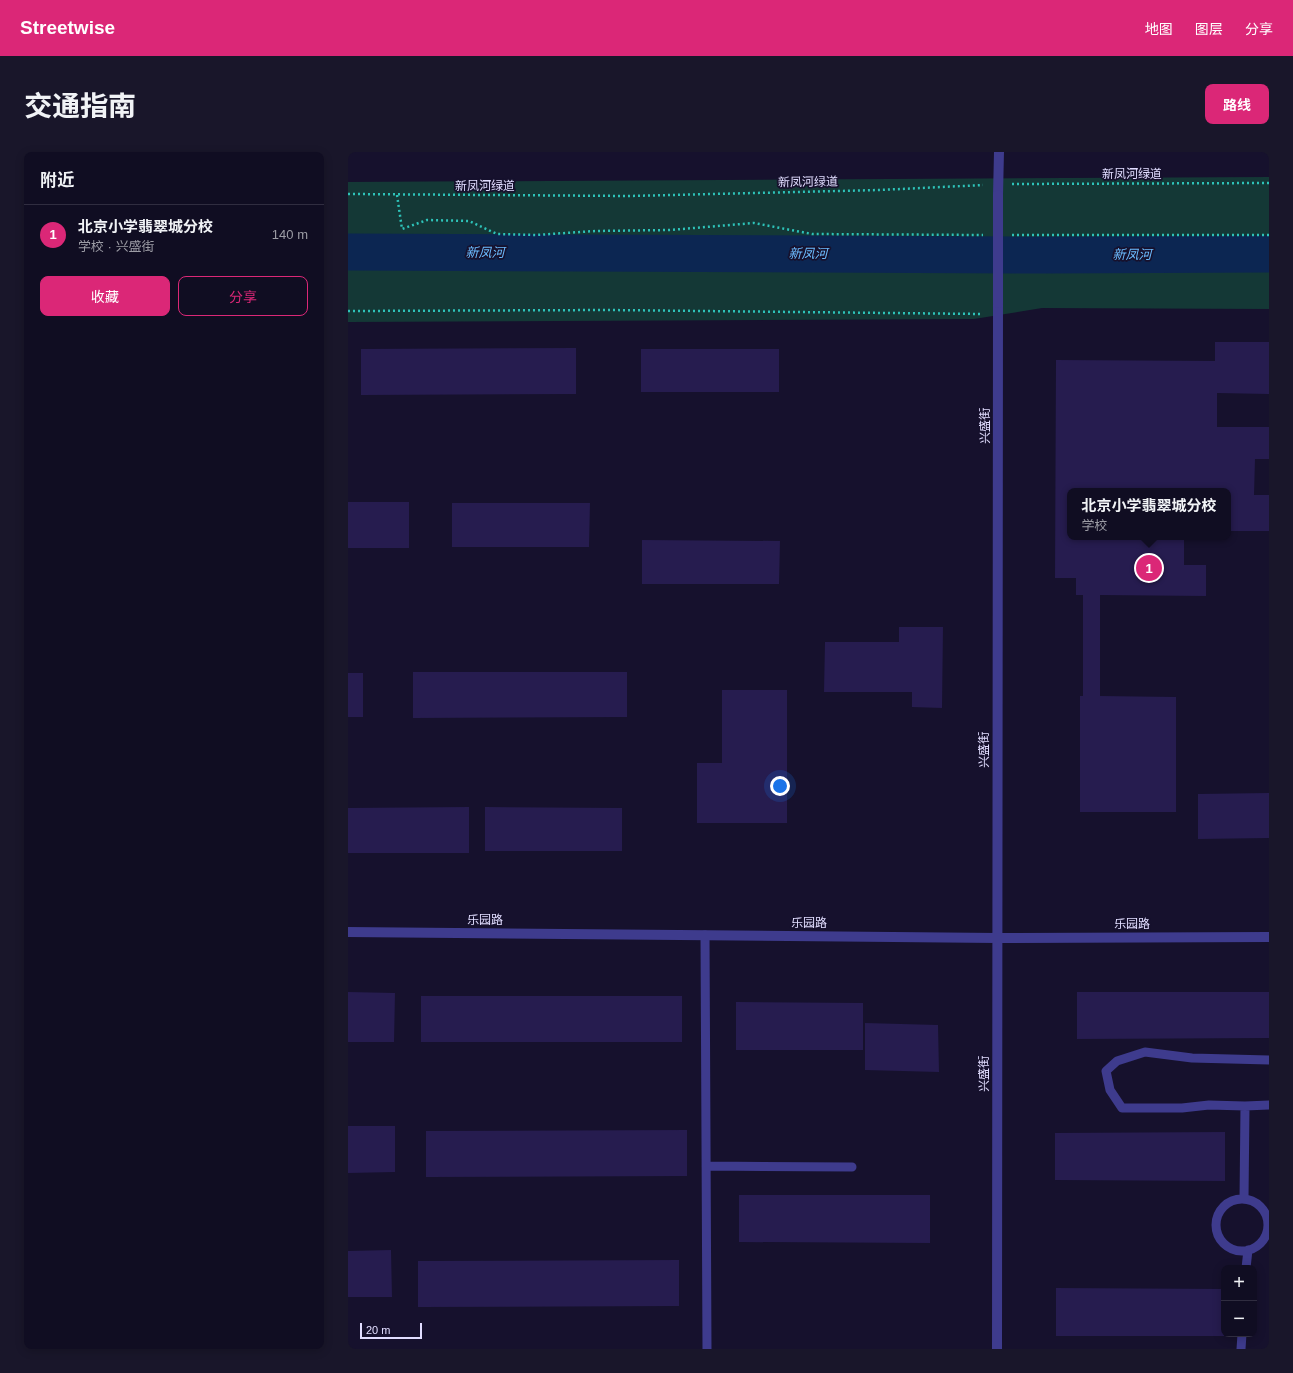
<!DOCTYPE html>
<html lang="zh">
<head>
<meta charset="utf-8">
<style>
  :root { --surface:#100d22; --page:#19162a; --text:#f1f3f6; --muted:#9c9ca5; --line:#302d40; --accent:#db2777 }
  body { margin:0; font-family:Arial,"Noto Sans SC",sans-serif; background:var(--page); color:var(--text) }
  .controls { position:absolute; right:12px; bottom:12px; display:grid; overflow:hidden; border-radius:8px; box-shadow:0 2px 10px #0003 }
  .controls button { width:36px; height:36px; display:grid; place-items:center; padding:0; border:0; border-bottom:1px solid var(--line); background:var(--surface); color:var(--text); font:20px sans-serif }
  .scale { position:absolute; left:12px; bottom:10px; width:62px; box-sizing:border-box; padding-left:4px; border:2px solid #e1ddff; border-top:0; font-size:11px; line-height:14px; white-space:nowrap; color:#e1ddff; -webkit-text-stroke:3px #16112d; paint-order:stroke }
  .you { position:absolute; left:432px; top:634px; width:14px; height:14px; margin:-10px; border:3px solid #fff; border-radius:50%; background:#1a73e8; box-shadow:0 0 0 6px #1a73e833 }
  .badge { display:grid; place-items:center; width:26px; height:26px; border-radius:50%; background:var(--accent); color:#fff; font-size:13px; font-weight:700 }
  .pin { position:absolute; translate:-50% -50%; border:2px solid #fff; box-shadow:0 1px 4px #0006 }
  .popup { position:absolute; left:719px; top:336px; width:164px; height:52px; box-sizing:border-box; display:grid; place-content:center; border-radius:8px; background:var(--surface); filter:drop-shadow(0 1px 3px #0005); font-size:13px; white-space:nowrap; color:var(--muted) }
  .popup b { font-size:15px; color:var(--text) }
  .popup::after { content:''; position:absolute; left:50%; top:100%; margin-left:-8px; border:8px solid transparent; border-top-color:var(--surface) }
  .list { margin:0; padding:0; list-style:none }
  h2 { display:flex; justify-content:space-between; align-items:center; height:52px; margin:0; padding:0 16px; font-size:17px }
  h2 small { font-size:13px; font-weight:400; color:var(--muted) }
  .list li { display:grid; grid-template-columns:26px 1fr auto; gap:12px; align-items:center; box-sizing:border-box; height:60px; padding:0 16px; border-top:1px solid var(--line) }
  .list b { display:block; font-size:15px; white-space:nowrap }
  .list p { margin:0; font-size:13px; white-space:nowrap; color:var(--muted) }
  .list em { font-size:13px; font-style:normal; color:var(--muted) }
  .actions { display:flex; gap:8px; padding:12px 16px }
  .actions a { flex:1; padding:9px 0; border:1px solid var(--accent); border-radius:8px; text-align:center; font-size:14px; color:var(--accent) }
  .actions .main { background:var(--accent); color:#fff }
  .map { position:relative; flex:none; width:921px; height:1197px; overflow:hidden; border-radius:8px }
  header { display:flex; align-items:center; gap:24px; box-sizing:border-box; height:56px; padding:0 20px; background:var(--accent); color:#fff }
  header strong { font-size:19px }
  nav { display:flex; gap:22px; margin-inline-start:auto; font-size:14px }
  .intro { display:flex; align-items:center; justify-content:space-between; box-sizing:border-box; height:96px; padding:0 24px }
  h1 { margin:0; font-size:28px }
  .button { padding:10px 18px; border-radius:8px; background:var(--accent); color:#fff; font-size:14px; font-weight:700 }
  main { display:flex; gap:24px; padding:0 24px }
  aside { flex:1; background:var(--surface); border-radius:8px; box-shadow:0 2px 10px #0003 }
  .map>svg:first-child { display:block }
</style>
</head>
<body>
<header>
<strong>Streetwise</strong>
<nav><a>地图</a><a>图层</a><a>分享</a></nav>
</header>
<div class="intro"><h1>交通指南</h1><a class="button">路线</a></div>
<main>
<aside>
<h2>附近<small></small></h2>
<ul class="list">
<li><span class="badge">1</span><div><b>北京小学翡翠城分校</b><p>学校 · 兴盛街</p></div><em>140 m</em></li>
</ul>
<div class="actions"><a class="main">收藏</a><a>分享</a></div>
</aside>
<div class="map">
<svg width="921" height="1197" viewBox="0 0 921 1197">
  <rect width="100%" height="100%" fill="#16112d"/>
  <path fill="#143836" d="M921,25V157L694,156L626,167L0,170V30Z"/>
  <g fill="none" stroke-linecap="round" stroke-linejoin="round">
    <path stroke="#0c2652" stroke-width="37" d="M0,100L696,103L921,102"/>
  </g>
  <path fill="#261c4f" d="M867,190H921V242L869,241V275H921V307H907L906,343H921V379H880V339H722V385H836V413H858V444L752,443V544L828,545V660H732V544H735V443H728V426H707L708,208L867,209Z
    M228,196V242L13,243V197Z
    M293,197H431V240H293Z
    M0,350H61V396H0Z
    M104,351H242L241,395H104Z
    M294,388L432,389L431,432H294Z
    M551,475H595L594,556L564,555V540H476L477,490H551Z
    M65,520H279V565L65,566Z
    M0,521H15V565H0Z
    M374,538H439V671H349V611H374Z
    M921,641V686L850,687V642Z
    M121,655V701H0V656Z
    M137,655L274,656V699H137Z
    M0,840L47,841L46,890H0Z
    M729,840H921V886L729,887Z
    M73,844H334V890H73Z
    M388,850L515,851V898H388Z
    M517,871L590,873L591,920L517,918Z
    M0,974H47V1020L0,1021Z
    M339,978V1024L78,1025V979Z
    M877,980V1029L707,1028V981Z
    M391,1043H582V1091L391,1090Z
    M43,1098L44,1145H0V1099Z
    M331,1108V1154L70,1155V1109Z
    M708,1136L876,1137V1184H708Z"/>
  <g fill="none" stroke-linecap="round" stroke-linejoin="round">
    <path stroke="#2ec3b9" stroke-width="2.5" stroke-dasharray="2 3" stroke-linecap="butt" d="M664,32L921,31
      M0,42L281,44L532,38L635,33
      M49,43L54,77L79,68L121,69L149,82L188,83L247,79L322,78L406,71L464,82L635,83
      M664,83H921
      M0,159L260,158L635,162"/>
    <path stroke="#3e3b8d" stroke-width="9" d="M357,783L359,1197
      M921,908L844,906L797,900L769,909L758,919L762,938L774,956H834L861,953L897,954L921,953
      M358,1014L504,1015
      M896,1047L897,954
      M868 1073a26 26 0 1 1 52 0a26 26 0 1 1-52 0Z
      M898,1116L900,1098
      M893,1197L894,1182"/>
    <path stroke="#3e3b8d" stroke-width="10" d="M650,43L651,0
      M0,780L649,786L921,785
      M649,1197L650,151"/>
    <path stroke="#3e3b8d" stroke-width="10" d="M650,43V151"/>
  </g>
  <g text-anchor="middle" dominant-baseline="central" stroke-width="3.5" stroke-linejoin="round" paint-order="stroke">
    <g font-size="12" fill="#e1ddff" stroke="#16112d">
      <text x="784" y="22">新凤河绿道</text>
      <text transform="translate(460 30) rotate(-1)">新凤河绿道</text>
      <text x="137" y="34">新凤河绿道</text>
      <text transform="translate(637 274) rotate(-90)">兴盛街</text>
      <text transform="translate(636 598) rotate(-90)">兴盛街</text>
      <text x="137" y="768">乐园路</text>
      <text x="461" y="771">乐园路</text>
      <text x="784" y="772">乐园路</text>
      <text transform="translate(636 922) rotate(-90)">兴盛街</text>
    </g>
    <g font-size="13" font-style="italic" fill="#6bbcff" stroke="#16112d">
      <text x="137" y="100">新凤河</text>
      <text x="460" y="101">新凤河</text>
      <text x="784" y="102">新凤河</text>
    </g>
  </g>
</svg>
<div class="controls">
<button>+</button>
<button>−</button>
</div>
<div class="scale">20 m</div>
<div class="you"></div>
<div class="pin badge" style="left:801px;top:416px">1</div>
<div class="popup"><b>北京小学翡翠城分校</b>学校</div>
</div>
</main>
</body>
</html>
